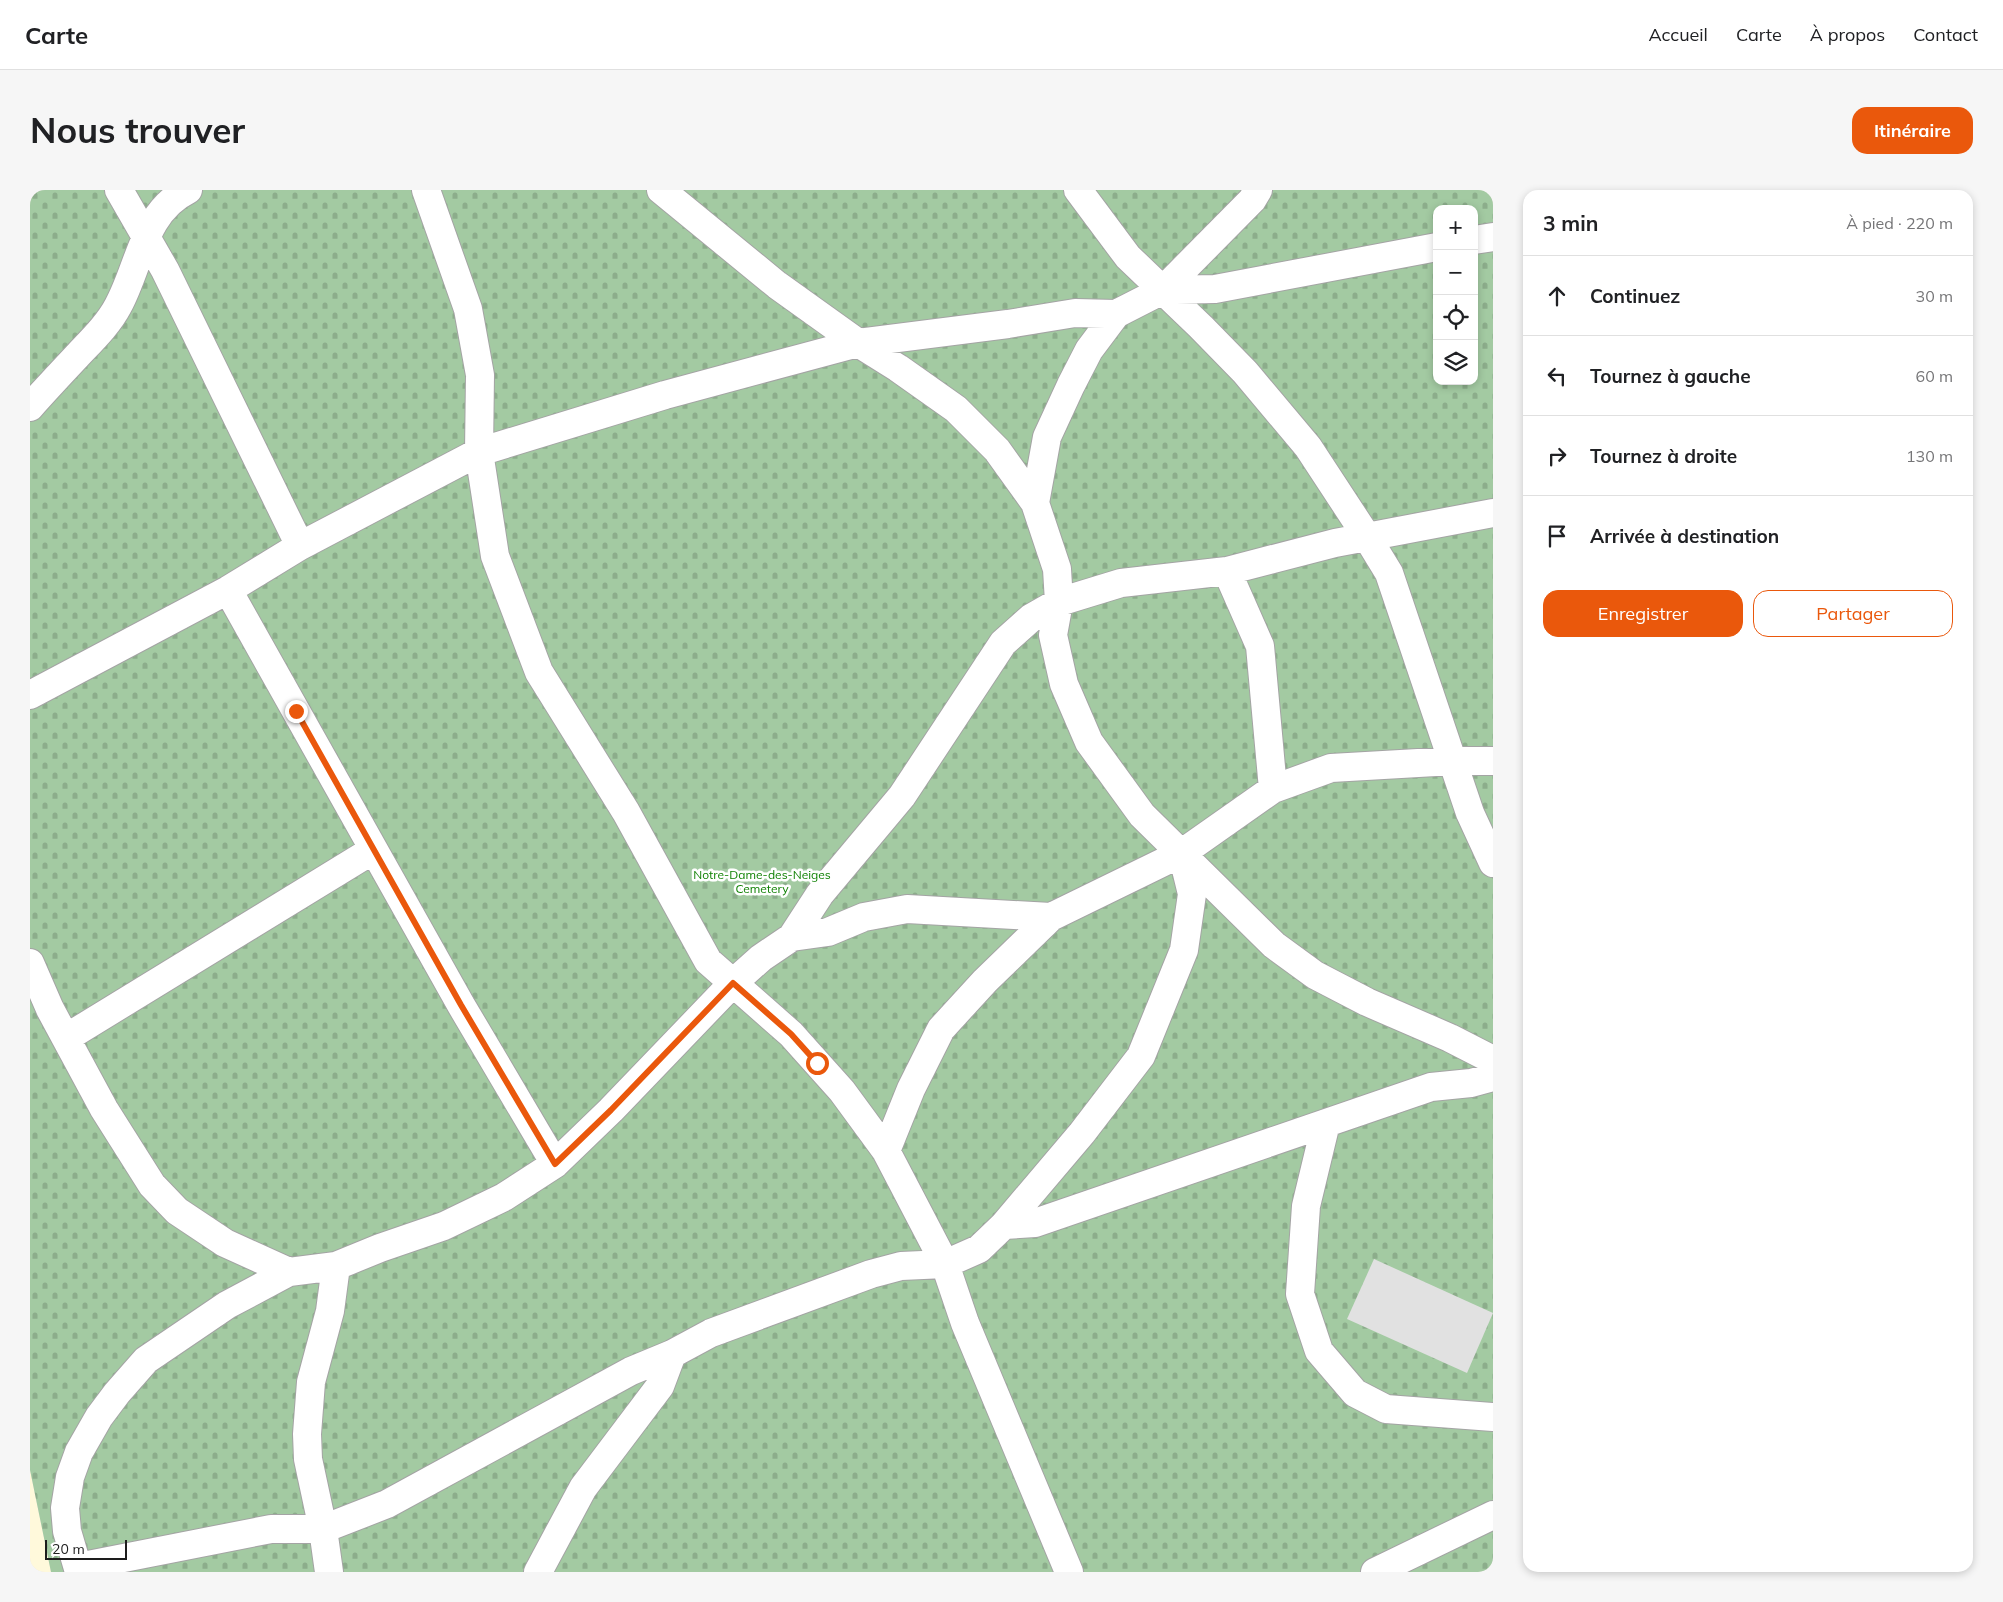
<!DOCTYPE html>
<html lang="fr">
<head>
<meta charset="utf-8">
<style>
  :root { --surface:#fff; --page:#f6f6f6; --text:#202124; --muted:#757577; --line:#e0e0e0; --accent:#ea580c }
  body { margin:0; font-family:Mulish,sans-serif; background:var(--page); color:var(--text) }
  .controls { position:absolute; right:15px; top:15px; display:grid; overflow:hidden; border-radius:10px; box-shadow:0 2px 8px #0003 }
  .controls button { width:45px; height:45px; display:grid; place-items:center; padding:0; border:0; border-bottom:1px solid var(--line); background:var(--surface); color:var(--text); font:25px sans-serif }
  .scale { position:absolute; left:15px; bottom:12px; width:82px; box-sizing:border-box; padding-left:5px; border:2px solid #1d1d1d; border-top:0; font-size:14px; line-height:18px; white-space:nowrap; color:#1d1d1d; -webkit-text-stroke:4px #fff; paint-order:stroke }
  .stop { position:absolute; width:15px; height:15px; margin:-11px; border:4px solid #ea580c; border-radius:50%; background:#fff }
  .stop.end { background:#ea580c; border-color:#fff; box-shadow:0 1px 5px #0008 }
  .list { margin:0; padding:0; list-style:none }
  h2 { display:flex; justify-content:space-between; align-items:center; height:65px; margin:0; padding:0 20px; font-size:21px }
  h2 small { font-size:16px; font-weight:400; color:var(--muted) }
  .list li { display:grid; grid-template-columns:32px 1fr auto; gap:15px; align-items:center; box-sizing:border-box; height:80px; padding:0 20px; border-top:1px solid var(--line) }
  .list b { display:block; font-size:19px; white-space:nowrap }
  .list em { font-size:16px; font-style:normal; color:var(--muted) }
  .actions { display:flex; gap:10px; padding:15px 20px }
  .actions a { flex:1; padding:11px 0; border:1px solid var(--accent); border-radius:15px; text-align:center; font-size:18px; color:var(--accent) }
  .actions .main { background:var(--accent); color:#fff }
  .icon { flex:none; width:28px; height:28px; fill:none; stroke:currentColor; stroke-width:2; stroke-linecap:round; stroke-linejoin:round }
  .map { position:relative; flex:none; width:1463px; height:1382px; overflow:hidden; border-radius:15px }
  header { display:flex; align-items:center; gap:30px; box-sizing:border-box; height:70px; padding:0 25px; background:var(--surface); border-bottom:1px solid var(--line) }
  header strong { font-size:24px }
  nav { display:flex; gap:28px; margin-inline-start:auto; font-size:18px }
  .intro { display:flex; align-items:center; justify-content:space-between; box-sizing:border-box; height:120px; padding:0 30px }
  h1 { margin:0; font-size:35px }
  .button { padding:12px 22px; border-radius:15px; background:var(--accent); color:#fff; font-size:18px; font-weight:700 }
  main { display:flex; gap:30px; padding:0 30px }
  aside { flex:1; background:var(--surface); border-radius:15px; box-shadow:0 2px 8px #0003 }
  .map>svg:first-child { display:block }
</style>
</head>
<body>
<header>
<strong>Carte</strong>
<nav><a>Accueil</a><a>Carte</a><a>À propos</a><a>Contact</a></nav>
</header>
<div class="intro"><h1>Nous trouver</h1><a class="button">Itinéraire</a></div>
<main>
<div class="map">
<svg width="1463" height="1382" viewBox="0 0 1463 1382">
  <defs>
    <pattern id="cemetery-stones" width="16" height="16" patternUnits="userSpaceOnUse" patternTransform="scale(1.25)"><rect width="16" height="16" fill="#a3caa2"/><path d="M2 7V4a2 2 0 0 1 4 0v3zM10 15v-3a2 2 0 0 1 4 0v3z" fill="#8cad8b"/></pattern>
  </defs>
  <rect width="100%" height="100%" fill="#efe9e2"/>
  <path fill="#fff9db" d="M0,1280L21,1382H0Z"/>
  <path fill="url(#cemetery-stones)" fill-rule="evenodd" d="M0,0H1463V1382H21L0,1280ZM1407,19H1444V191H1407Z"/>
  <path fill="#e1e1e1" d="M1344,1069L1463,1123L1437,1183L1317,1129Z"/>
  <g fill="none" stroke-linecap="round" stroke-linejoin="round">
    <defs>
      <path id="minor" d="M89,0L135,80L270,356
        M396,0L438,119L450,185L449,262L465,366L509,482L596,622L678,771L761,844L812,901L856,961L915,1074L935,1133L1039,1382
        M1048,0L1098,67L1171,137L1215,182L1278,257L1337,347L1359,383L1440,623L1463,673
        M1444,50L1463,47
        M1133,100L1185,99L1407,57
        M0,217C15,200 31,183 47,166C61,151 78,135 88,116C110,76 113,22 158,0
        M1005,313L1017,247L1041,195L1059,160L1086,124L1133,100L1222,10L1228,0
        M1463,323L1305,353L1197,381L1091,393L1029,412L1023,445L1034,494L1059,552L1112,625L1244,755L1285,785L1337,812L1420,848L1463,870
        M1197,381L1230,456L1243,599
        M198,400L431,815L525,974
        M0,505L198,400L270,356L449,262L635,205L828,153L978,134L1045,123L1086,124
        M762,747L798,742L834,727L877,719L1021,727
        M0,773L20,819L74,919L122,995L147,1021L195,1053L259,1082L306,1076
        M36,848L343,660
        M1296,933L1276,1016L1270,1104L1289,1161L1325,1203L1356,1219L1463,1227
        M856,961L881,899L911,839L955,791L1021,727L1152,663L1243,599L1301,578L1423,571H1463
        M974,1035L1005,1033L1401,897L1441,893L1463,887
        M48,1377L241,1339H293L357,1314L601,1181L642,1164L681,1143L841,1084L871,1076L915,1074L949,1059L974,1035L1052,943L1111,866L1154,760L1162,704L1152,663
        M49,1382L37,1341L35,1318L40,1287L49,1262L69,1227L87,1203L116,1170L197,1115L259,1082
        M299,1382L293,1339L278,1269L277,1244L281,1192L300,1121L306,1076L350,1058L414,1036L474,1007L525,974L581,920L703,793L731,768L762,747L790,704L872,606L973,453L1001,428L1029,412L1027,379L1005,313L967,260L926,219L868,178L828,153L747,95L631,0
        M508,1382L553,1298L630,1196L642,1164
        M1345,1382L1463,1325"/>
    </defs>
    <use href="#minor" stroke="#a4a4a4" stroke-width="30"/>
    <use href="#minor" stroke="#fff" stroke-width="28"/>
  </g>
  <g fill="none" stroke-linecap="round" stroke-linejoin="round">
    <path stroke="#ea580c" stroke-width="6" d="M266,521L431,815L525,974L581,920L703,793L761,844L787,873"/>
  </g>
  <g text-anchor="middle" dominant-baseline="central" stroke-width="5" stroke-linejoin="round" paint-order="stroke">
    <g font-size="12" fill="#108204" stroke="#fff">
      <text x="732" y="684">Notre-Dame-des-Neiges<tspan x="732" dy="14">Cemetery</tspan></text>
    </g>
  </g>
</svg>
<div class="controls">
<button>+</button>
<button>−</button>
<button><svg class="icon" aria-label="locate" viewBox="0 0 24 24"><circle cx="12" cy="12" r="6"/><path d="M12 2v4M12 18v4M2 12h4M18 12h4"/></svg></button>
<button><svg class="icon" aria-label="layers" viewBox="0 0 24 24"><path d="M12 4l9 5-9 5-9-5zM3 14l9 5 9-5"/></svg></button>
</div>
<div class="scale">20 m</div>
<div class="stop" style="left:787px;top:873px"></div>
<div class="stop end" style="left:266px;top:521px"></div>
</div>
<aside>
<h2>3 min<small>À pied · 220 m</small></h2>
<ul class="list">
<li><svg class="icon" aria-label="ahead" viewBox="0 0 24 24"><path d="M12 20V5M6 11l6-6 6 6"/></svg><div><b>Continuez</b></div><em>30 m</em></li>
<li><svg class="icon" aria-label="left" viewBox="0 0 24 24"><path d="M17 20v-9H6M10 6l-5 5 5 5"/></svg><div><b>Tournez à gauche</b></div><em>60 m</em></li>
<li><svg class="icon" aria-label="right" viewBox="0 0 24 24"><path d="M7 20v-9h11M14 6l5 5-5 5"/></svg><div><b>Tournez à droite</b></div><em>130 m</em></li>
<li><svg class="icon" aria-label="arrive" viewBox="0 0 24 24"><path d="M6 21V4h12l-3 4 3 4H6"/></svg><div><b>Arrivée à destination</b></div></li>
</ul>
<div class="actions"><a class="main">Enregistrer</a><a>Partager</a></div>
</aside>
</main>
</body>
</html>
